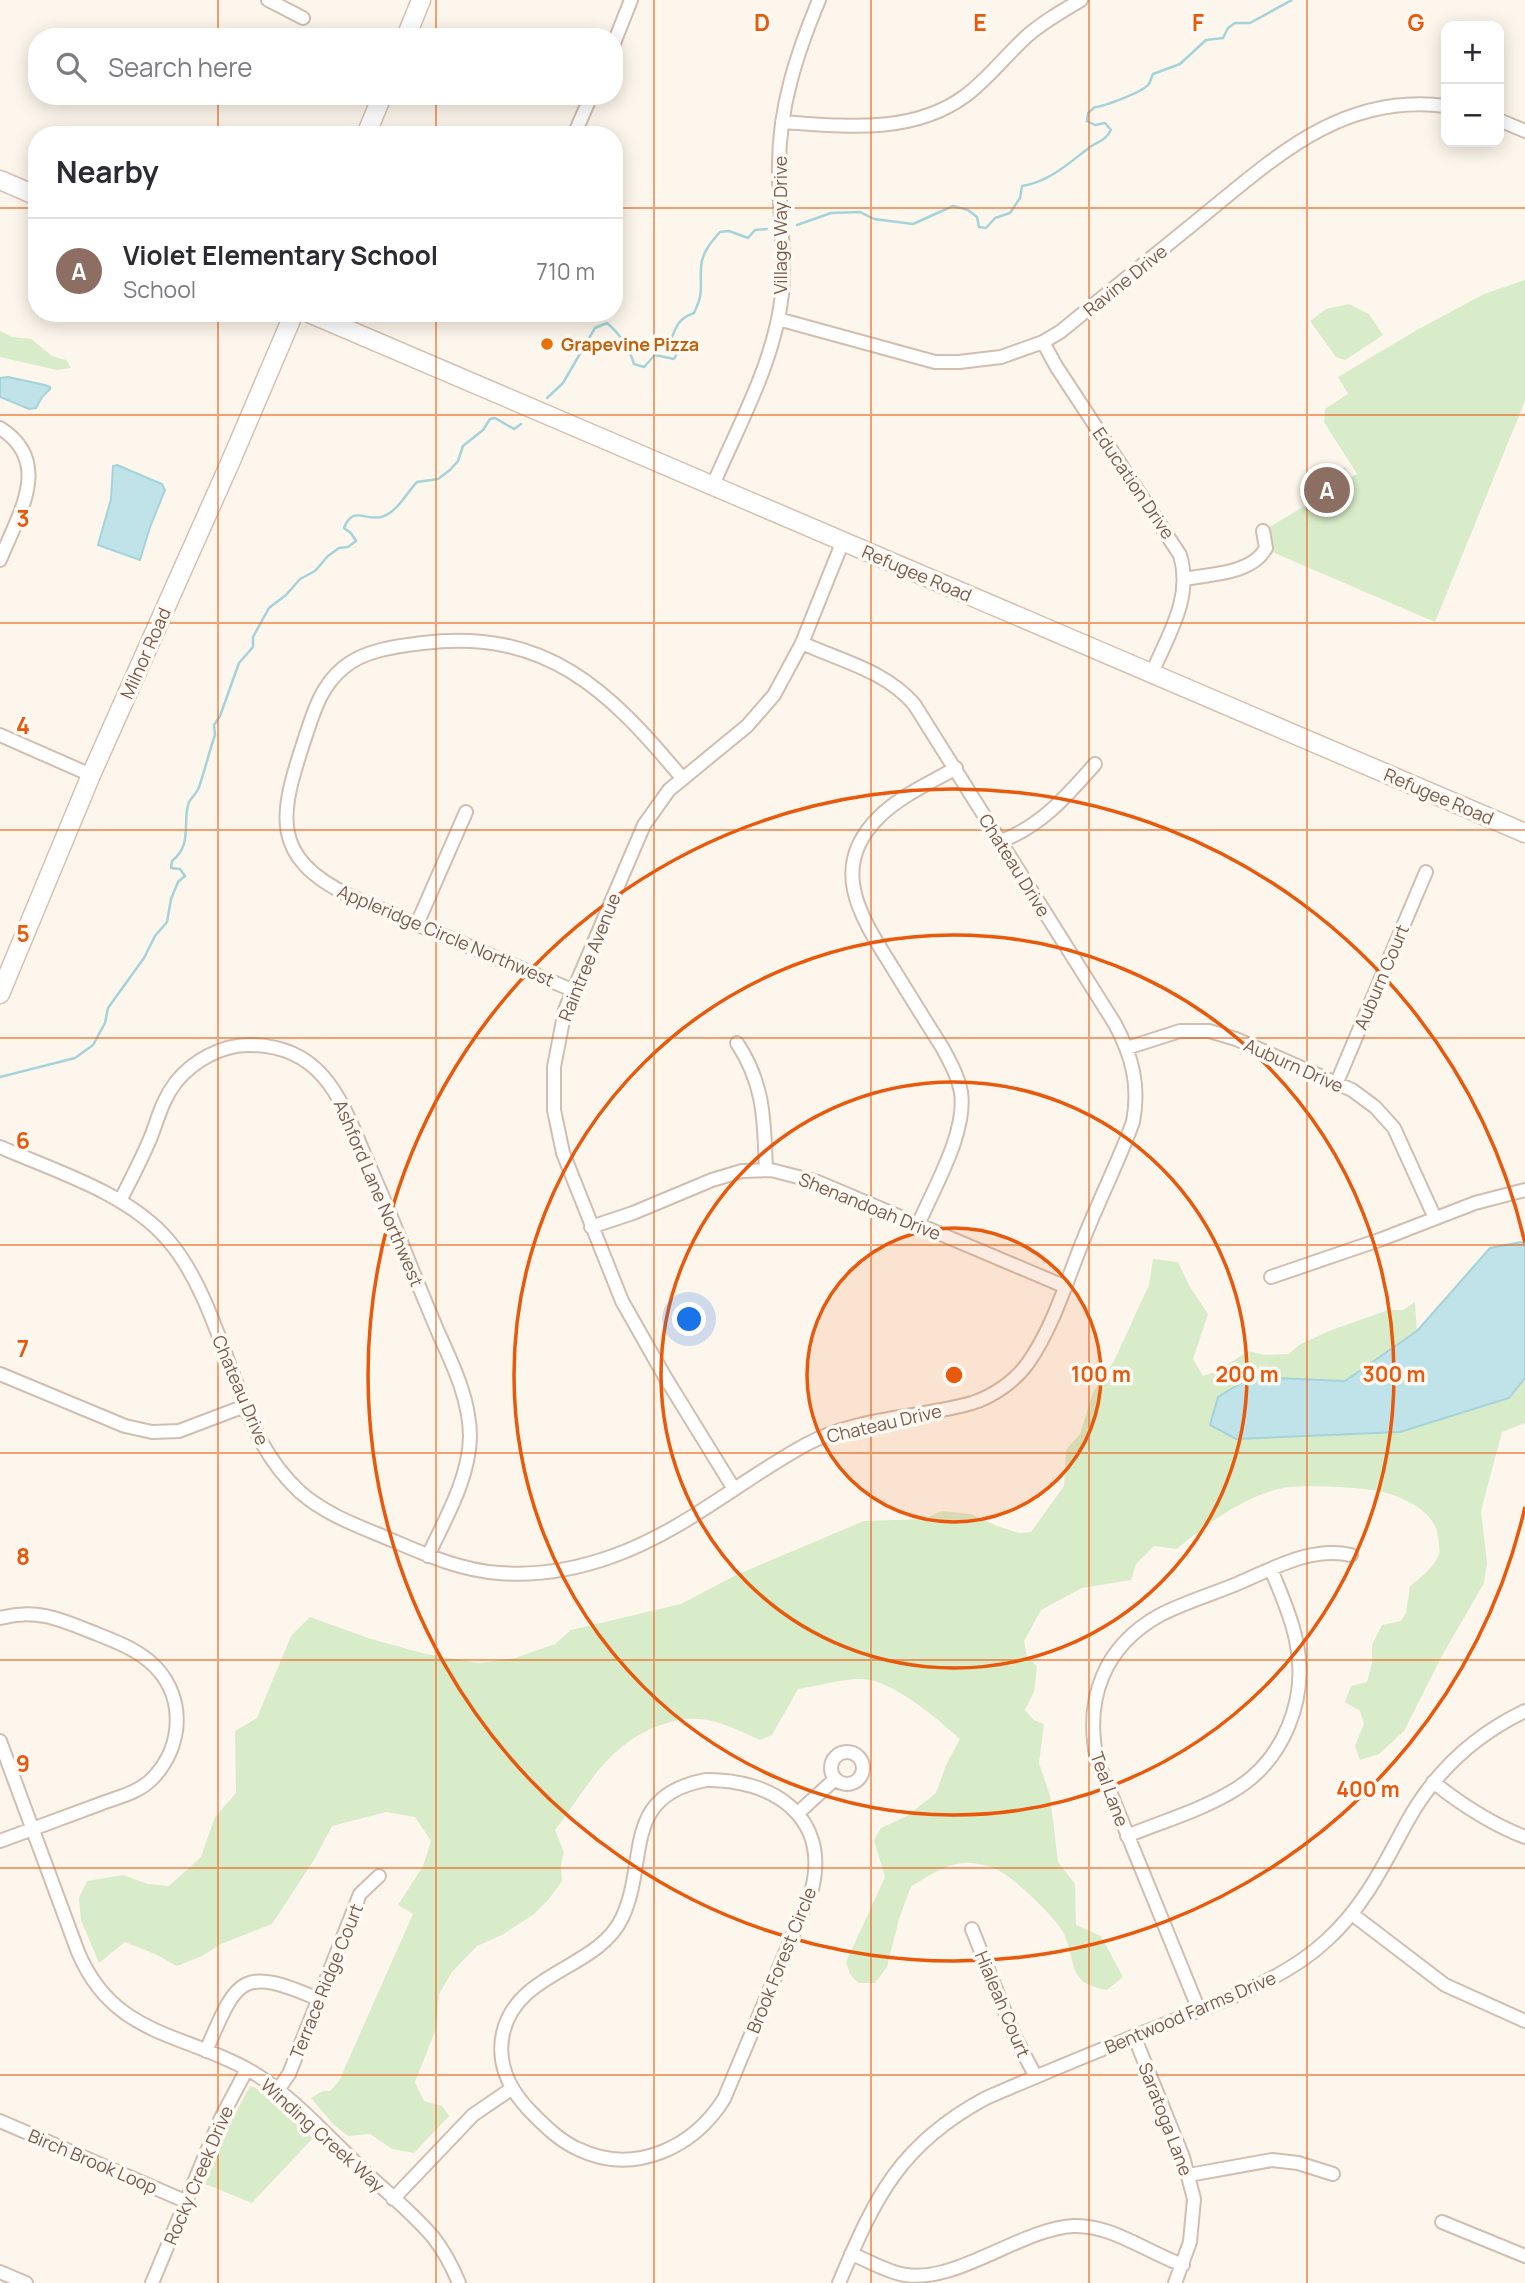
<!DOCTYPE html>
<html lang="en">
<head>
<meta charset="utf-8">
<style>
  :root { --surface:#fff; --page:#f2f2f3; --text:#2b2b33; --muted:#7c7c81; --line:#e1e1e2; --accent:#e76f51 }
  body { margin:0; font-family:Manrope,sans-serif; background:var(--page); color:var(--text) }
  .controls { position:absolute; right:21px; top:21px; display:grid; overflow:hidden; border-radius:14px; box-shadow:0 4px 18px #0003 }
  .controls button { width:63px; height:63px; display:grid; place-items:center; padding:0; border:0; border-bottom:2px solid var(--line); background:var(--surface); color:var(--text); font:35px sans-serif }
  .you { position:absolute; left:690px; top:1320px; width:24px; height:24px; margin:-18px; border:5px solid #fff; border-radius:50%; background:#1a73e8; box-shadow:0 0 0 10px #1a73e833 }
  .badge { display:grid; place-items:center; width:46px; height:46px; border-radius:50%; background:var(--accent); color:#fff; font-size:23px; font-weight:700 }
  .pin { position:absolute; translate:-50% -50%; border:4px solid #fff; box-shadow:0 2px 7px #0006 }
  .list { margin:0; padding:0; list-style:none }
  h2 { display:flex; justify-content:space-between; align-items:center; height:91px; margin:0; padding:0 28px; font-size:30px }
  h2 small { font-size:23px; font-weight:400; color:var(--muted) }
  .list li { display:grid; grid-template-columns:46px 1fr auto; gap:21px; align-items:center; box-sizing:border-box; height:105px; padding:0 28px; border-top:2px solid var(--line) }
  .list b { display:block; font-size:26px; white-space:nowrap }
  .list p { margin:0; font-size:23px; white-space:nowrap; color:var(--muted) }
  .list em { font-size:23px; font-style:normal; color:var(--muted) }
  .icon { flex:none; width:38px; height:38px; fill:none; stroke:currentColor; stroke-width:2; stroke-linecap:round; stroke-linejoin:round }
  .map { position:relative; flex:none; width:1525px; height:2283px; overflow:hidden }
  .search { position:absolute; background:var(--surface); box-shadow:0 4px 18px #0003; left:28px; top:28px; width:595px; height:77px; display:flex; align-items:center; gap:18px; box-sizing:border-box; padding:0 24px; border-radius:28px; color:var(--muted); font-size:26px }
  .panel { position:absolute; background:var(--surface); box-shadow:0 4px 18px #0003; left:28px; top:126px; width:595px; height:196px; border-radius:28px }
  .map>svg:first-child { display:block }
</style>
</head>
<body>
<div class="map">
<svg width="1525" height="2283" viewBox="0 0 1525 2283">
  <rect width="100%" height="100%" fill="#fdf6ec"/>
  <path fill="#d8ecc9" d="M1525,280V401L1435,622L1272,552L1268,528L1321,496L1316,487L1322,483L1328,491L1332,489L1326,480L1333,475L1339,484L1343,482L1338,472L1345,467L1351,477L1357,474L1324,422L1325,409L1348,394L1338,377L1417,330L1484,294Z
    M1349,304L1369,314L1383,335L1345,360L1336,357L1310,321L1326,309Z
    M0,331L12,337L31,339L52,356L66,360L71,368L57,370L0,357Z
    M1153,1259L1178,1262L1190,1287L1208,1314L1193,1359L1203,1376L1215,1372L1249,1351L1264,1355L1289,1354L1299,1345L1329,1331L1388,1310H1403L1415,1302L1417,1331L1345,1382L1251,1377L1509,1399L1525,1378V1423L1502,1432L1481,1511L1487,1563L1484,1583L1443,1654L1404,1731L1379,1754L1360,1760L1355,1746L1364,1724L1360,1711L1345,1702L1351,1686L1367,1682L1372,1663V1645L1382,1625L1401,1621L1406,1613L1410,1586C1420,1578 1435,1567 1439,1554C1440,1550 1439,1543 1438,1538C1437,1515 1411,1501 1390,1494C1372,1487 1303,1484 1283,1488C1245,1496 1206,1524 1177,1549L1154,1546L1136,1564L1131,1580L1082,1588L1041,1610L1024,1641L1027,1657L1037,1666L1034,1692L1025,1710L1034,1720L1044,1724L1039,1763L1050,1796L1058,1862L1075,1884L1076,1925L1101,1936L1123,1977L1107,1990C1065,1983 1078,1962 1063,1932C1055,1917 1016,1880 1001,1872C994,1867 974,1862 965,1863C947,1863 926,1878 911,1886L899,1919L887,1967L875,1983H858L850,1974L846,1962L885,1877L874,1840L881,1828L907,1816L936,1793L946,1765L960,1739C939,1720 892,1680 863,1679C846,1678 816,1686 798,1689L772,1735L760,1740C746,1734 731,1726 716,1722C697,1717 682,1718 664,1724C609,1741 587,1788 555,1830L564,1852L561,1864L562,1881L549,1899L534,1914L502,1935L477,1946L452,1972L439,1994L436,2029L415,2082L424,2101L442,2106L449,2116L414,2153L392,2149L370,2134L348,2136L334,2125L311,2098L323,2091H330L339,2081L413,1914L398,1905L423,1866L431,1841L415,1817L386,1812L332,1826L314,1860L272,1924L221,1944L202,1956L177,1966L155,1954L125,1942L99,1963L81,1920L79,1898L87,1881L123,1875L148,1884L169,1886L201,1857L215,1817L236,1793L235,1731L257,1718L291,1636L310,1617L371,1639L426,1654L479,1663L515,1658L555,1644L571,1630L681,1604L736,1575L864,1521L924,1519L942,1511L971,1514L997,1526L1019,1533L1031,1532L1064,1486L1066,1450L1080,1434L1093,1392L1114,1361L1149,1285Z
    M250,2086L256,2088L313,2138L252,2203L205,2184L228,2127Z"/>
  <path fill="#bfe3e8" stroke="#a5d3da" stroke-width="2" d="M8,377L45,385L50,387V389L42,397L36,408L29,409L0,397V378Z
    M117,465L162,484L165,490L150,527L140,560L98,545L111,499L113,466Z
    M1521,1242L1525,1245V1378L1509,1398L1400,1432L1236,1439L1210,1425L1218,1397L1251,1377L1345,1381L1417,1331L1490,1248Z"/>
  <g fill="none" stroke-linecap="round" stroke-linejoin="round">
    <path stroke="#a5d3da" stroke-width="2.5" d="M797,225L831,213L860,212L874,219L913,224L953,206L968,210L977,217L979,227L986,228L995,218L1010,213L1020,198L1022,186C1049,182 1069,163 1090,147C1099,141 1105,141 1111,130L1105,123L1095,125L1087,121L1088,113L1095,107C1103,107 1142,92 1148,85C1151,82 1151,77 1153,74L1180,64L1206,40L1223,38L1228,28L1235,23H1250L1292,0
      M547,398L563,383L595,328L607,323C621,335 629,347 634,364L644,367L655,355L674,359L679,350L672,337C677,324 680,318 694,313C704,292 700,288 701,268C701,254 711,242 720,232L729,231L748,238L755,230L767,229
      M0,1077L75,1058L93,1045L105,1023L108,1008L144,958L155,936L167,922L171,899L178,882L185,876L180,869L171,868L172,861C192,845 183,825 188,805C189,799 197,794 199,787C205,770 209,752 215,735L214,725L220,716L239,663L253,647V637L269,608L286,595L300,579L315,571L328,556L339,548L348,547L356,541L351,533L344,528C353,505 365,521 381,517C397,513 407,492 417,482L438,479L450,470L458,461L463,446L483,430L490,419L495,418L514,429L521,424"/>
    <defs>
      <path id="minor" d="M268,0L303,18
        M614,43L631,0
        M1499,120L1525,131
        M782,122C843,126 912,135 965,96C988,79 1006,55 1027,36C1043,22 1062,11 1081,0
        M574,135L591,96
        M778,319L935,362H959L1001,357L1043,342L1060,332C1104,296 1149,260 1193,224C1270,162 1339,92 1446,106
        M1043,342L1056,366L1180,555C1193,598 1168,635 1152,673
        M0,428C54,462 18,515 0,560
        M713,485C739,424 775,361 782,294C786,251 778,208 779,165C779,107 797,53 819,0
        M1184,579C1211,574 1252,574 1266,548L1263,531
        M0,735L91,775
        M1001,841C1041,826 1067,796 1095,764
        M417,924L466,812
        M572,990L350,896C269,857 280,814 304,741C313,714 320,687 343,668C364,650 397,646 423,643C546,628 609,690 682,778
        M737,1043C765,1085 764,1122 766,1170
        M1127,1048L1180,1031H1209L1236,1039L1352,1090L1375,1107L1394,1128L1435,1218
        M1337,1082L1426,872
        M0,1147C55,1171 128,1193 168,1240C213,1292 229,1381 262,1443C272,1461 285,1478 300,1492C324,1513 353,1524 382,1536C420,1552 457,1570 499,1573C537,1576 577,1569 613,1556C684,1531 742,1479 807,1444C857,1417 919,1418 972,1403C994,1396 1015,1381 1028,1363C1053,1327 1066,1283 1082,1243C1098,1202 1118,1163 1133,1122C1140,1085 1132,1056 1115,1024L914,704C884,670 841,661 802,643
        M120,1201C131,1179 143,1157 152,1134C159,1115 163,1099 176,1082C193,1061 221,1045 249,1045C322,1045 341,1099 365,1156C378,1185 390,1214 402,1244C413,1273 426,1303 438,1332C453,1365 470,1400 470,1437C469,1479 445,1519 428,1556
        M918,1225C934,1187 967,1133 961,1092C958,1076 950,1062 942,1047C926,1022 910,996 894,970C863,920 826,869 879,817C900,796 930,783 956,768
        M591,1227L633,1213L712,1180L742,1171L771,1170L818,1182L1066,1287
        M1271,1277L1382,1239L1475,1203L1525,1190
        M0,1374L125,1426L152,1432L179,1431L245,1406
        M734,1489L665,1377L622,1301L563,1153L554,1110V1067L565,1010L644,825L669,790L747,726L774,695L802,643L843,541
        M0,1618C35,1608 60,1619 92,1632C112,1640 132,1647 149,1661C186,1692 185,1745 152,1779C138,1793 118,1797 100,1804C67,1816 33,1829 0,1841
        M0,1741L78,1952C113,2035 179,2032 247,2069C290,2093 324,2133 360,2167C384,2190 411,2211 433,2237C444,2251 452,2266 459,2283
        M831 1768a16 16 0 1 1 32 0a16 16 0 1 1-32 0Z
        M706,1780C772,1779 830,1816 812,1889L724,2099C693,2148 634,2176 578,2149C560,2141 546,2127 532,2113C510,2091 496,2065 503,2033C517,1971 597,1970 622,1918C649,1861 620,1796 706,1780Z
        M1433,1782C1462,1805 1491,1824 1525,1837
        M798,1813L835,1779
        M1127,1836C1161,1822 1199,1811 1231,1792C1284,1762 1309,1698 1296,1640C1291,1615 1280,1592 1271,1569
        M1352,1914L1445,1985L1525,2021
        M972,1929L1015,2037L1036,2077
        M1199,2010L1097,1760C1084,1699 1104,1646 1160,1615C1185,1602 1213,1594 1239,1583C1274,1568 1312,1546 1351,1555
        M1134,2036L1183,2157L1194,2199L1190,2242L1175,2283
        M206,2051C237,1979 240,1965 318,1999
        M278,2090L289,2074L360,1894L379,1876
        M0,2121L185,2201
        M1189,2175L1272,2160L1298,2163L1333,2174
        M393,2199L473,2115L511,2089
        M1442,2222L1525,2256
        M851,2254C868,2260 888,2273 906,2275C957,2283 1021,2229 1073,2226C1111,2224 1148,2253 1183,2265
        M0,2272L26,2283
        M152,2283L220,2120L247,2069
        M839,2283C875,2197 900,2144 986,2098C1046,2072 1107,2047 1168,2023C1223,2000 1283,1981 1327,1940C1365,1905 1383,1866 1407,1822C1434,1773 1475,1735 1525,1711"/>
      <path id="secondary" d="M406,37L421,0
        M366,135L382,96
        M0,180L37,196
        M309,313L1525,833
        M0,994L91,775L230,463L294,313"/>
    </defs>
    <use href="#minor" stroke="#d1beb0" stroke-width="16"/>
    <use href="#secondary" stroke="#d6c0b0" stroke-width="21"/>
    <use href="#minor" stroke="#fff" stroke-width="12"/>
    <use href="#secondary" stroke="#fff" stroke-width="18"/>
  </g>
  <path fill="none" stroke="#e8590c" stroke-width="2" stroke-opacity="0.55" d="M218,0V37M436,0V37M654,0V2283M871,0V2283M1089,0V2283M1307,0V2283M218,96V135M436,96V135M0,208H37M614,208H1525M218,313V2283M436,313V2283M0,415H1525M0,623H1525M0,830H1525M0,1038H1525M0,1245H1525M0,1453H1525M0,1660H1525M0,1868H1525M0,2075H1525"/>
  <circle cx="954" cy="1375" r="147" fill="#e8590c" fill-opacity=".12"/>
  <g fill="none" stroke="#e8590c" stroke-width="3.5">
    <circle cx="954" cy="1375" r="147"/>
    <circle cx="954" cy="1375" r="293"/>
    <circle cx="954" cy="1375" r="440"/>
    <path d="M1525 1507A586 586 0 1 1 1525 1243"/>
  </g>
  <circle fill="#e8710a" stroke="#fffaf3" stroke-width="2.5" cx="547" cy="344" r="7"/>
  <g text-anchor="middle" dominant-baseline="central" stroke-width="7" stroke-linejoin="round" paint-order="stroke">
    <g font-size="18" fill="#7a5c4d" stroke="#fffaf3">
      <text transform="translate(780 225) rotate(-90)">Village Way Drive</text>
      <text transform="translate(1125 280) rotate(-39)">Ravine Drive</text>
      <text transform="translate(1134 483) rotate(56)">Education Drive</text>
      <text transform="translate(917 573) rotate(23)">Refugee Road</text>
      <text transform="translate(145 653) rotate(-66)">Milnor Road</text>
      <text transform="translate(1439 796) rotate(23)">Refugee Road</text>
      <text transform="translate(1015 865) rotate(58)">Chateau Drive</text>
      <text transform="translate(446 935) rotate(23)">Appleridge Circle Northwest</text>
      <text transform="translate(589 957) rotate(-68)">Raintree Avenue</text>
      <text transform="translate(1381 977) rotate(-67)">Auburn Court</text>
      <text transform="translate(1294 1065) rotate(24)">Auburn Drive</text>
      <text transform="translate(379 1193) rotate(67)">Ashford Lane Northwest</text>
      <text transform="translate(870 1206) rotate(22)">Shenandoah Drive</text>
      <text transform="translate(241 1390) rotate(67)">Chateau Drive</text>
      <text transform="translate(884 1423) rotate(-13)">Chateau Drive</text>
      <text transform="translate(1110 1789) rotate(70)">Teal Lane</text>
      <text transform="translate(781 1960) rotate(-68)">Brook Forest Circle</text>
      <text transform="translate(326 1981) rotate(-68)">Terrace Ridge Court</text>
      <text transform="translate(1003 2004) rotate(67)">Hialeah Court</text>
      <text transform="translate(1190 2012) rotate(-23)">Bentwood Farms Drive</text>
      <text transform="translate(1166 2119) rotate(69)">Saratoga Lane</text>
      <text transform="translate(323 2135) rotate(42)">Winding Creek Way</text>
      <text transform="translate(93 2161) rotate(23)">Birch Brook Loop</text>
      <text transform="translate(198 2175) rotate(-67)">Rocky Creek Drive</text>
    </g>
    <g font-size="18" font-weight="bold" fill="#c56008" stroke="#fffaf3" text-anchor="start">
      <text x="561" y="344">Grapevine Pizza</text>
    </g>
  </g>
  <g font-size="23" text-anchor="middle" font-weight="bold" fill="#e8590c" stroke="#fffaf3" stroke-width="7" stroke-linejoin="round" paint-order="stroke">
    <text x="762" y="31">D</text>
    <text x="980" y="31">E</text>
    <text x="1198" y="31">F</text>
    <text x="1416" y="31">G</text>
    <text x="23" y="527">3</text>
    <text x="23" y="734">4</text>
    <text x="23" y="942">5</text>
    <text x="23" y="1149">6</text>
    <text x="23" y="1357">7</text>
    <text x="23" y="1565">8</text>
    <text x="23" y="1772">9</text>
  </g>
  <circle cx="954" cy="1375" r="10" fill="#e8590c" stroke="#fffaf3" stroke-width="3.5"/>
  <g font-size="21" text-anchor="middle" font-weight="bold" fill="#e8590c" stroke="#fffaf3" stroke-width="7" stroke-linejoin="round" paint-order="stroke">
    <text x="1101" y="1382">100 m</text>
    <text x="1247" y="1382">200 m</text>
    <text x="1394" y="1382">300 m</text>
    <text x="1368" y="1797">400 m</text>
  </g>
</svg>
<div class="controls">
<button>+</button>
<button>−</button>
</div>
<div class="you"></div>
<div class="pin badge" style="left:1327px;top:490px;background:#8d6e63">A</div>
<div class="search"><svg class="icon" aria-label="search" viewBox="0 0 24 24"><circle cx="10" cy="10" r="6"/><path d="M15 15l6 6"/></svg>Search here</div>
<section class="panel">
<h2>Nearby<small></small></h2>
<ul class="list">
<li><span class="badge" style="background:#8d6e63">A</span><div><b>Violet Elementary School</b><p>School</p></div><em>710 m</em></li>
</ul>
</section>
</div>
</body>
</html>
